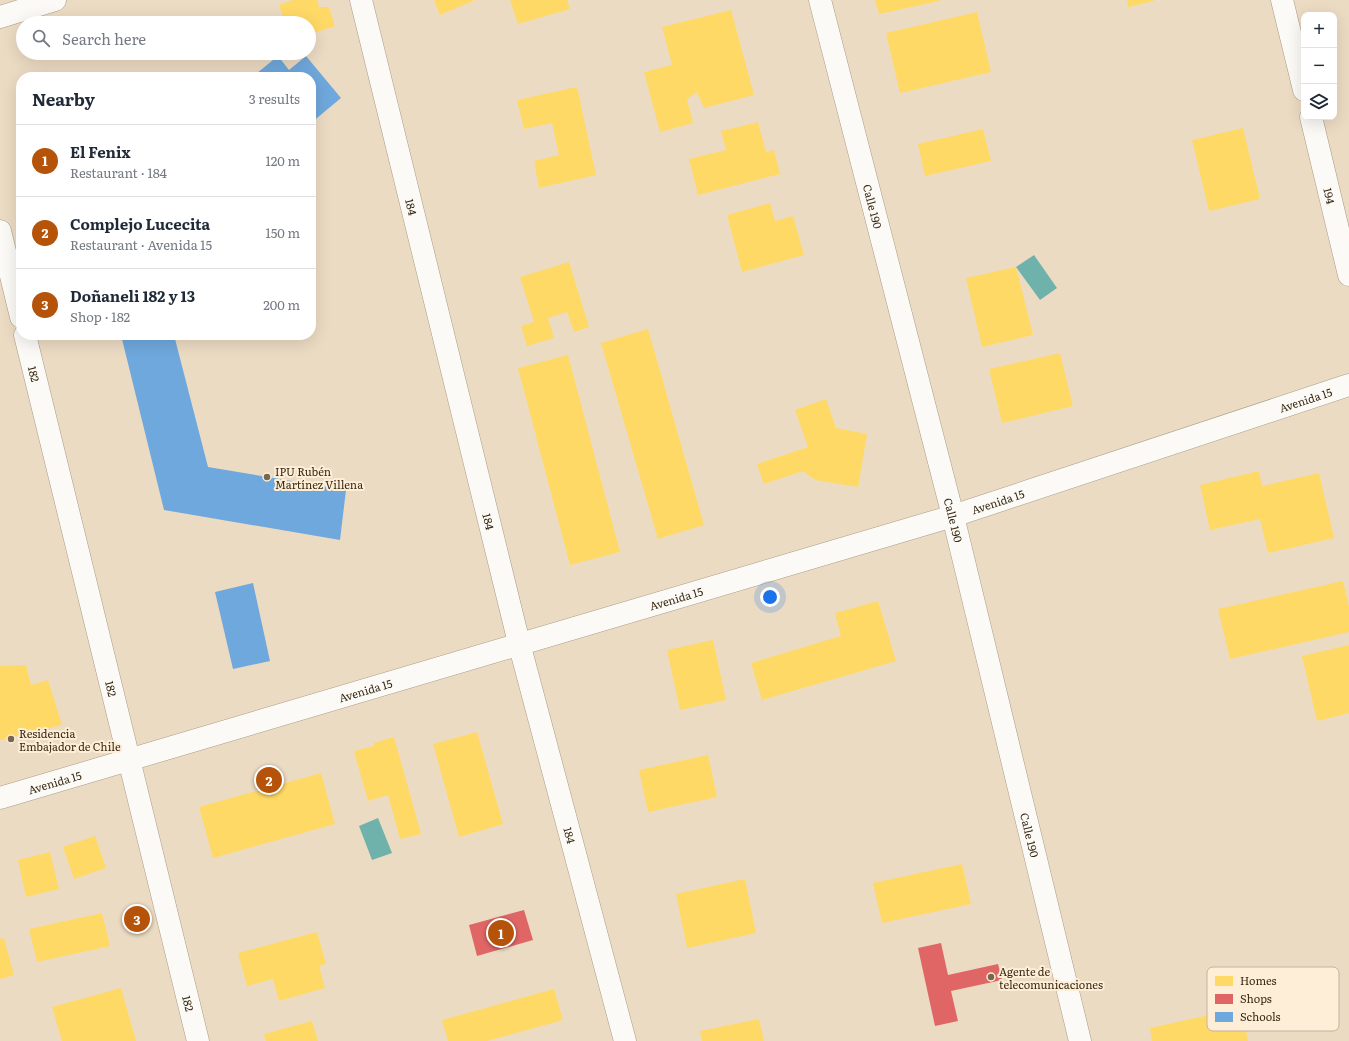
<!DOCTYPE html>
<html lang="en">
<head>
<meta charset="utf-8">
<style>
  :root { --surface:#fff; --page:#f2f2f3; --text:#1f2937; --muted:#747a83; --line:#e0e1e3; --accent:#b45309 }
  body { margin:0; font-family:Literata,serif; background:var(--page); color:var(--text) }
  .controls { position:absolute; right:12px; top:12px; display:grid; overflow:hidden; border-radius:8px; box-shadow:0 4px 16px #0002 }
  .controls button { width:36px; height:36px; display:grid; place-items:center; padding:0; border:0; border-bottom:1px solid var(--line); background:var(--surface); color:var(--text); font:20px sans-serif }
  .you { position:absolute; left:770px; top:597px; width:14px; height:14px; margin:-10px; border:3px solid #fff; border-radius:50%; background:#1a73e8; box-shadow:0 0 0 6px #1a73e833 }
  .badge { display:grid; place-items:center; width:26px; height:26px; border-radius:50%; background:var(--accent); color:#fff; font-size:13px; font-weight:700 }
  .pin { position:absolute; translate:-50% -50%; border:2px solid #fff; box-shadow:0 1px 4px #0006 }
  .list { margin:0; padding:0; list-style:none }
  h2 { display:flex; justify-content:space-between; align-items:center; height:52px; margin:0; padding:0 16px; font-size:17px }
  h2 small { font-size:13px; font-weight:400; color:var(--muted) }
  .list li { display:grid; grid-template-columns:26px 1fr auto; gap:12px; align-items:center; box-sizing:border-box; height:72px; padding:0 16px; border-top:1px solid var(--line) }
  .list b { display:block; font-size:15px; white-space:nowrap }
  .list p { margin:0; font-size:13px; white-space:nowrap; color:var(--muted) }
  .list em { font-size:13px; font-style:normal; color:var(--muted) }
  .icon { flex:none; width:22px; height:22px; fill:none; stroke:currentColor; stroke-width:2; stroke-linecap:round; stroke-linejoin:round }
  .map { position:relative; flex:none; width:1349px; height:1041px; overflow:hidden }
  .search { position:absolute; background:var(--surface); box-shadow:0 4px 16px #0002; left:16px; top:16px; width:300px; height:44px; display:flex; align-items:center; gap:10px; box-sizing:border-box; padding:0 14px; border-radius:22px; color:var(--muted); font-size:15px }
  .panel { position:absolute; background:var(--surface); box-shadow:0 4px 16px #0002; left:16px; top:72px; width:300px; height:268px; border-radius:16px }
  .map>svg:first-child { display:block }
</style>
</head>
<body>
<div class="map">
<svg width="1349" height="1041" viewBox="0 0 1349 1041">
  <rect width="100%" height="100%" fill="#ecdbc3"/>
  <path fill="#6fb2ab" d="M1034,255L1057,288L1040,300L1016,267Z
    M378,818L392,853L372,860L359,826Z"/>
  <path fill="#ffd966" d="M293,0H317L319,7H329L335,26L313,33L309,23H285L279,5Z
    M434,0H475L440,15Z
    M510,0H567L570,9L518,24Z
    M875,0H939V1L879,14Z
    M1127,0H1154V1L1128,7Z
    M731,10L754,95L704,108L697,92L687,99L693,123L660,132L644,72L672,65L662,27Z
    M977,12L991,72L900,93L886,33Z
    M577,87L596,175L539,188L534,161L559,155L552,123L524,129L517,100Z
    M758,122L766,152L774,150L780,174L698,195L689,159L726,150L721,131Z
    M1243,128L1260,199L1209,211L1192,140Z
    M983,129L991,161L925,176L918,144Z
    M770,203L775,221L793,216L804,255L742,272L727,215Z
    M569,262L589,327L574,332L567,312L548,318L554,338L527,346L521,326L534,322L520,277Z
    M1016,267L1033,335L982,347L966,278Z
    M648,329L704,525L658,539L601,343Z
    M1060,353L1073,406L1002,423L989,369Z
    M568,355L620,552L570,565L518,368Z
    M826,399L836,428L867,434L858,487L815,480L803,471L764,484L757,464L808,447L795,410Z
    M1259,471L1262,486L1319,473L1334,538L1268,553L1260,519L1210,530L1200,485Z
    M1343,581L1349,607V632L1230,659L1218,609Z
    M878,601L896,661L762,700L751,663L841,636L835,613Z
    M713,640L726,700L680,710L667,650Z
    M1349,645V713L1317,721L1302,656Z
    M26,665L31,685L48,680L62,725L0,740V666Z
    M477,732L503,824L459,837L433,744Z
    M394,737L421,834L400,839L388,795L368,801L354,751L374,746V743Z
    M708,755L717,797L648,812L639,770Z
    M321,773L335,824L213,858L199,807Z
    M95,836L106,868L74,879L63,847Z
    M50,852L59,889L26,897L18,860Z
    M962,864L971,904L882,923L873,883Z
    M745,879L756,933L687,948L676,894Z
    M102,913L110,946L37,962L29,929Z
    M317,932L326,964L319,966L325,988L279,1001L273,979L247,986L238,953Z
    M4,938L14,975L0,979V939Z
    M121,988L136,1041H62L52,1007Z
    M554,989L563,1020L487,1041H448L442,1020Z
    M1241,1008L1248,1041H1152L1150,1028Z
    M759,1019L764,1041H702L700,1031Z
    M312,1021L318,1041H266L264,1034Z"/>
  <path fill="#e06666" d="M524,910L533,940L477,956L469,925Z
    M941,943L948,975L998,964L1002,980L951,991L958,1021L935,1026L918,948Z"/>
  <path fill="#6fa8dc" d="M278,56L289,70L306,56L341,98L311,123V77H252Z
    M121,335H174L208,467L346,490L340,540L164,510Z
    M253,583L270,661L233,669L215,592Z"/>
  <g fill="none" stroke-linecap="round" stroke-linejoin="round">
    <defs>
      <g id="minor">
        <path id="s1" d="M361,0L519,643L625,1041"/>
        <path d="M1282,0L1304,90"/>
        <path d="M0,17L55,0"/>
        <path id="s2" d="M1311,117L1349,275"/>
        <path d="M0,231L21,317"/>
        <path id="s3" d="M25,335L198,1041"/>
        <path id="s4" d="M0,798L953,516L1349,385"/>
      </g>
      <g id="major">
        <path id="s5" d="M820,0L953,516L1080,1041"/>
      </g>
    </defs>
    <use href="#minor" stroke="#a99b86" stroke-width="23"/>
    <use href="#major" stroke="#a99b86" stroke-width="23"/>
    <use href="#minor" stroke="#fcfaf6" stroke-width="22"/>
    <use href="#major" stroke="#fcfaf6" stroke-width="22"/>
  </g>
  <g fill="#776750" stroke="#feeed8" stroke-width="1.5">
    <circle cx="267" cy="477" r="4"/>
    <circle cx="11" cy="739" r="4"/>
    <circle cx="991" cy="977" r="4"/>
  </g>
  <g text-anchor="middle" dominant-baseline="central" stroke-width="4" stroke-linejoin="round" paint-order="stroke">
    <g font-size="11" fill="#382912" stroke="#feeed8">
      <text stroke="none"><textPath href="#s2" startOffset="81">194</textPath></text>
      <text stroke="none"><textPath href="#s5" startOffset="213">Calle 190</textPath></text>
      <text stroke="none"><textPath href="#s1" startOffset="213">184</textPath></text>
      <text stroke="none"><textPath href="#s3" startOffset="40">182</textPath></text>
      <text stroke="none"><textPath href="#s4" startOffset="1365">Avenida 15</textPath></text>
      <text stroke="none"><textPath href="#s4" startOffset="1041">Avenida 15</textPath></text>
      <text stroke="none"><textPath href="#s5" startOffset="537">Calle 190</textPath></text>
      <text stroke="none"><textPath href="#s1" startOffset="537">184</textPath></text>
      <text stroke="none"><textPath href="#s4" startOffset="705">Avenida 15</textPath></text>
      <text stroke="none"><textPath href="#s3" startOffset="364">182</textPath></text>
      <text stroke="none"><textPath href="#s4" startOffset="381">Avenida 15</textPath></text>
      <text stroke="none"><textPath href="#s4" startOffset="57">Avenida 15</textPath></text>
      <text stroke="none"><textPath href="#s5" startOffset="861">Calle 190</textPath></text>
      <text stroke="none"><textPath href="#s1" startOffset="861">184</textPath></text>
      <text stroke="none"><textPath href="#s3" startOffset="688">182</textPath></text>
    </g>
    <g font-size="11" fill="#382912" stroke="#feeed8" text-anchor="start">
      <text x="275" y="471">IPU Rubén<tspan x="275" dy="13">Martínez Villena</tspan></text>
      <text x="19" y="733">Residencia<tspan x="19" dy="13">Embajador de Chile</tspan></text>
      <text x="999" y="971">Agente de<tspan x="999" dy="13">telecomunicaciones</tspan></text>
    </g>
  </g>
  <rect x="1207" y="967" width="132" height="64" rx="6" fill="#feeed8" stroke="#c3b39d" stroke-width="1"/>
  <rect x="1215" y="976" width="18" height="10" fill="#ffd966"/>
  <rect x="1215" y="994" width="18" height="10" fill="#e06666"/>
  <rect x="1215" y="1012" width="18" height="10" fill="#6fa8dc"/>
  <g font-size="11" fill="#382912">
    <text x="1240" y="985">Homes</text>
    <text x="1240" y="1003">Shops</text>
    <text x="1240" y="1021">Schools</text>
  </g>
</svg>
<div class="controls">
<button>+</button>
<button>−</button>
<button><svg class="icon" aria-label="layers" viewBox="0 0 24 24"><path d="M12 4l9 5-9 5-9-5zM3 14l9 5 9-5"/></svg></button>
</div>
<div class="you"></div>
<div class="pin badge" style="left:501px;top:933px">1</div>
<div class="pin badge" style="left:269px;top:780px">2</div>
<div class="pin badge" style="left:137px;top:919px">3</div>
<div class="search"><svg class="icon" aria-label="search" viewBox="0 0 24 24"><circle cx="10" cy="10" r="6"/><path d="M15 15l6 6"/></svg>Search here</div>
<section class="panel">
<h2>Nearby<small>3 results</small></h2>
<ul class="list">
<li><span class="badge">1</span><div><b>El Fenix</b><p>Restaurant · 184</p></div><em>120 m</em></li>
<li><span class="badge">2</span><div><b>Complejo Lucecita</b><p>Restaurant · Avenida 15</p></div><em>150 m</em></li>
<li><span class="badge">3</span><div><b>Doñaneli 182 y 13</b><p>Shop · 182</p></div><em>200 m</em></li>
</ul>
</section>
</div>
</body>
</html>
